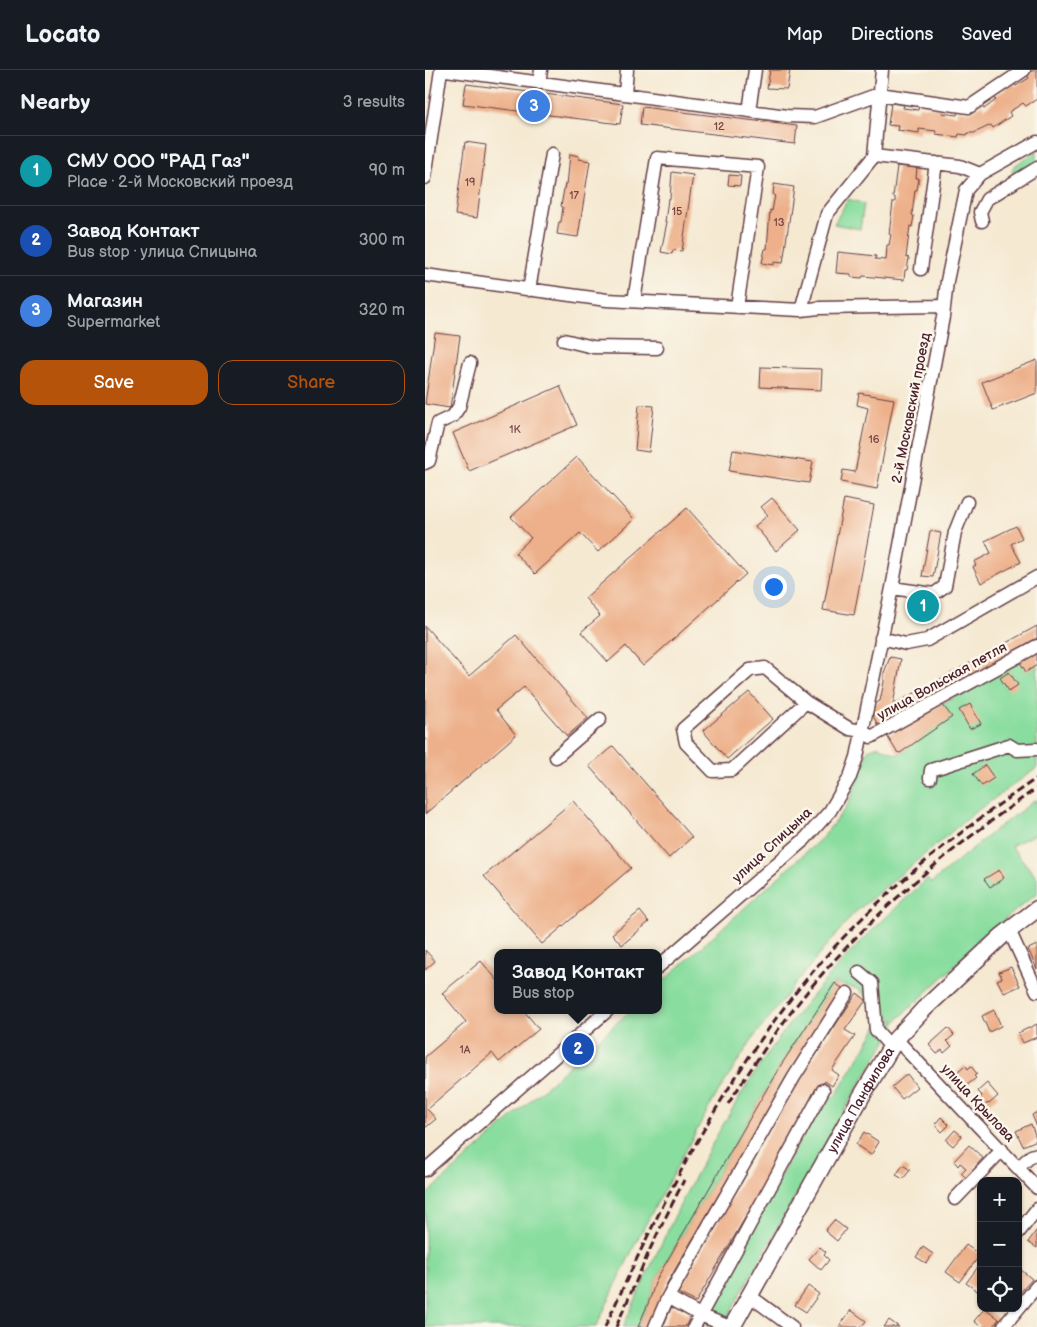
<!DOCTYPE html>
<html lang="en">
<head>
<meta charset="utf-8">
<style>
  :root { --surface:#171b24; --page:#20242c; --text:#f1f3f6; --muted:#9ea1a6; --line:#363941; --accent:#b45309 }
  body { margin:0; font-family:"Balsamiq Sans",sans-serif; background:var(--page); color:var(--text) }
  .controls { position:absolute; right:15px; bottom:15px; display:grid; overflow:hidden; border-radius:10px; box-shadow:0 1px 4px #0004 }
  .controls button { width:45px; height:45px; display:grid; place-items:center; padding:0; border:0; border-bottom:1px solid var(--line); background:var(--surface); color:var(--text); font:25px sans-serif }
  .you { position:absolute; left:348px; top:516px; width:18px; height:18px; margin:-12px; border:4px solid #fff; border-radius:50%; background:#1a73e8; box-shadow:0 0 0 8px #1a73e833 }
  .badge { display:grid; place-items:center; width:32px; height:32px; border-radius:50%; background:var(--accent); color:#fff; font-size:16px; font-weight:700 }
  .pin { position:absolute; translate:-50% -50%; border:2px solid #fff; box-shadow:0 1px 5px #0006 }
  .popup { position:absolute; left:69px; top:879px; width:168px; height:65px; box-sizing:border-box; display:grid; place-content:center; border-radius:10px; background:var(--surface); filter:drop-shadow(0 1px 4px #0005); font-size:16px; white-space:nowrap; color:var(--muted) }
  .popup b { font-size:19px; color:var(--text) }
  .popup::after { content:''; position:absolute; left:50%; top:100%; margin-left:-10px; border:10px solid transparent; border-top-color:var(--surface) }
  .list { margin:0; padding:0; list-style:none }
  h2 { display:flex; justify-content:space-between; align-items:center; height:65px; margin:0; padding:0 20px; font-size:21px }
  h2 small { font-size:16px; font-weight:400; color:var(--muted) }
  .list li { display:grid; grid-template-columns:32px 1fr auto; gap:15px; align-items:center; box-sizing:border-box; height:70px; padding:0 20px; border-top:1px solid var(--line) }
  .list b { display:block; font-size:19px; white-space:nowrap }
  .list p { margin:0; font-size:16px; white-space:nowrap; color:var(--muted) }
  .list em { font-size:16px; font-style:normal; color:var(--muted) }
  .actions { display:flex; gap:10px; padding:15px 20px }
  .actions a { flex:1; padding:11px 0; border:1px solid var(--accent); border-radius:15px; text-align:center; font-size:18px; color:var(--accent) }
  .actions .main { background:var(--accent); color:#fff }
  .icon { flex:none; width:28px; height:28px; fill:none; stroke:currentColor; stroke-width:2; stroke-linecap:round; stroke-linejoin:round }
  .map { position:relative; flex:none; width:612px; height:1257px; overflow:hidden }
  header { display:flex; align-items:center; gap:30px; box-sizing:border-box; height:70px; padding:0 25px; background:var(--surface); border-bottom:1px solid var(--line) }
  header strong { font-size:24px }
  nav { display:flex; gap:28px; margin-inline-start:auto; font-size:18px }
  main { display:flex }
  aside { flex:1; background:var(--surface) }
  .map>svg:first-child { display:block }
</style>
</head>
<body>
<header>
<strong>Locato</strong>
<nav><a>Map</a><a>Directions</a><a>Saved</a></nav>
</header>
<main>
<aside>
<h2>Nearby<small>3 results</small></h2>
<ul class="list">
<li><span class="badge" style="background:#0f9aa8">1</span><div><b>СМУ ООО &quot;РАД Газ&quot;</b><p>Place · 2-й Московский проезд</p></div><em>90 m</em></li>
<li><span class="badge" style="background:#1a4fb4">2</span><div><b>Завод Контакт</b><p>Bus stop · улица Спицына</p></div><em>300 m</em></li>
<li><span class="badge" style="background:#3f7fe0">3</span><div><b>Магазин</b><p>Supermarket</p></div><em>320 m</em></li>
</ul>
<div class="actions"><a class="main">Save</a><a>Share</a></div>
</aside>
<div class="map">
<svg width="612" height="1257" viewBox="0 0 612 1257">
  <rect width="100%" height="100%" fill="#fbf7ec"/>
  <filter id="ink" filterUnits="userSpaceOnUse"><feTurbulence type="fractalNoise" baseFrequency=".02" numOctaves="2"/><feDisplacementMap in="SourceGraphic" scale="10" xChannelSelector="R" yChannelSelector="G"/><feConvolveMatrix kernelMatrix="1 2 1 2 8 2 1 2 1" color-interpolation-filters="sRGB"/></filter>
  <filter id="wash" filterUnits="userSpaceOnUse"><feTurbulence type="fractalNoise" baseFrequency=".0096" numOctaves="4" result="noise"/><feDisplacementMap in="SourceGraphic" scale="20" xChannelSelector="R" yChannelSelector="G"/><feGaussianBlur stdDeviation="1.12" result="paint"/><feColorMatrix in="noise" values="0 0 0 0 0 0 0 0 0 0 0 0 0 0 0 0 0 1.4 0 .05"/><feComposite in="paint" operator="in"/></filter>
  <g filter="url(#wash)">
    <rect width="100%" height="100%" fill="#f5e9d2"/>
    <path fill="#89dd9f" stroke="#6a7e65" d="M612,81V93L592,106L588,104L587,100L589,96Z
      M423,129L439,134L435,159L409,154Z
      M612,580V698L549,743L428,844L374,909L326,971L286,1034L213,1168L171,1257H0V1126L206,940H233V916L398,767L424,733L443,680L454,676L472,685L526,647L517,634Z
      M612,729V763L586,776L612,808V823L579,850L471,951L462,970L421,1037L297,1257H281L324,1163L401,1023L410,1027L455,952L470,951L433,919L410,913L354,998L231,1210L225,1229L213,1257H198C251,1140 306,1021 390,922C424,881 463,845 502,809L506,813L571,759Z"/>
    <g id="blocks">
      <path fill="#edb08a" d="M345,0H365L362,19L342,18Z
        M609,0H612V29L601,36L598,33L584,42L586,46L568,58L566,55L549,63H543L542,65L534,64L533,67L511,64V61L494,59V63L472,60L473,56L463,55L466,33L479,35L478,38L493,40L494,36L518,39L517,43L532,45L533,41L546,42L557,35L559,39L571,30L569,27L589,14L591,16L604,8L602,5Z
        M41,14L198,34L195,54L38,34Z
        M217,37L372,56L370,74L215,55Z
        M40,72L61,75L52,148L30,145Z
        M145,84L154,86V89L165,91L153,167L132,164L134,152H136L138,137L136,136L140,114H142L143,106Z
        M472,96L492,98L491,108H494L492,120H490L487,145L489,146L487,157L485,156L481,187L484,188L482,200H480L479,210L438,206L437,208L426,207V204L411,203L413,182L451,186L450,189L461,190L462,175H464L466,165L464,164L468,132H470V127H468Z
        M247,102L268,105L257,181L248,180L247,184L236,182L242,152H240L243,129H245Z
        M304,105L316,106L315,116L303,115Z
        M349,114L369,117L358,193L349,192V195L337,193L340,179H342L345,140L347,141L350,125H348Z
        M10,263L35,266L25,338L0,334Z
        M612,290V323L568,340L557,312Z
        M336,297L397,299L396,320L335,317Z
        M135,316L152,355L44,401L28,363Z
        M434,323L469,329L452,419L416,412L418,400L430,402L443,338L432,335Z
        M214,335L229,336L224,382L210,380Z
        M308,380L388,392L384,413L304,401Z
        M152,387L209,449L173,482L155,463L110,504L90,483L106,468L86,447Z
        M347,428L375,460L351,481L330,456L343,445L336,437Z
        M419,429L449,435L429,545L398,540Z
        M262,438L321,504L218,596L201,576L183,592L156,562L175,546L160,528Z
        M591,456L597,468L586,474L596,492L556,513L548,497L551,495L549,492L566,483L560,471Z
        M505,461L516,463L508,507L497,506Z
        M496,530L503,531L500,543L494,542Z
        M0,556L44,606L91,565L163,648L142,666L99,617L71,640L91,665L0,744Z
        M612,556V568L454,657L448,646L449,634L455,631L459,612V603L465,587L476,589L468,635Z
        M612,578V595L601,602L593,589Z
        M584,602L593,615L584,621L575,608Z
        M324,622L348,649L302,689L278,661Z
        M517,634L527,647L475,683L472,682L462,666Z
        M545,634L556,654L545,659L534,640Z
        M188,676L267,767L244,788L164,696Z
        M560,695L569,708L557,716L548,704Z
        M148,731L206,798L117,874L59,806Z
        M574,800L579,808L565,817L559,809Z
        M215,841L224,852L197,875L187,864Z
        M612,875V899L603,879Z
        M0,880L10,891L0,900Z
        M56,891L73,911V940H98L114,959L74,992L67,983L2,1039L11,1049L0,1058V987L41,952L17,923Z
        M586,897L595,916L579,923L572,910L577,908L574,902Z
        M410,913L420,920L363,1006L241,1215L225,1257H213L225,1229L231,1210L354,998Z
        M432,923L441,930L420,960L430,966L407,1000L414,1005L407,1016L400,1011L271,1232L253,1223L372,1013Z
        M569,940L576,956L564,962L557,946Z
        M612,954V967L598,973L593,963Z
        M523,958L529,965L522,971L527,976L519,983L517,980L512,984L504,975Z
        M540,995L543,999L546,996L552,1004L549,1006L551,1008L541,1016L531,1003Z
        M482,1004L492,1017L477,1029L467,1017Z
        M562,1013L573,1026L564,1034L563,1033L559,1036L553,1029L557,1026L553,1021Z
        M612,1042V1057L607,1045Z
        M516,1047L524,1055L517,1062L510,1054Z
        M606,1054L612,1070L598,1076L591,1061Z
        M530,1060L537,1066L528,1076L521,1070Z
        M439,1062L454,1072L446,1085L431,1075Z
        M544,1075L558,1088L550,1097L553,1100L543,1110L536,1103L541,1098L535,1093L533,1096L529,1091Z
        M478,1095L485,1100L478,1109L471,1105Z
        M409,1150L421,1159L412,1171L400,1161Z
        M612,1160V1178L603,1172Z
        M541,1175L555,1185L535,1212L521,1202Z
        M395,1177L401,1182L399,1185L404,1190L396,1200L384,1189Z
        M498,1177L508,1184L501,1193L491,1187Z
        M556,1193V1222L555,1223L541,1213Z
        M595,1199L607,1209L593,1225V1200Z
        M383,1216L394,1224L381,1242L370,1235Z
        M247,1236L266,1245L260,1257H238Z
        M560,1238L574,1249L567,1257H556L549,1251Z
        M426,1240L441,1251L436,1257H414Z
        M464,1250L474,1257H459Z"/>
    </g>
  </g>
  <g filter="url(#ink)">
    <use href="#blocks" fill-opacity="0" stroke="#643d44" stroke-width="1"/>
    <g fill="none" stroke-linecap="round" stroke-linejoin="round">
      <defs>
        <path id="minor" d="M21,0L362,46L390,47L454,24L544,37L599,0
          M114,13L116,0
          M200,24L202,0
          M324,41L330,0
          M449,86L535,96L555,104
          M449,86L457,0
          M0,108L16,0
          M557,151L555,142L562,129L612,98
          M496,199L511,93
          M0,205L182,230L376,240L394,238L518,236
          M104,220L127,84
          M209,231L232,88L333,97L312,237
          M376,240L402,144L449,86
          M139,270L168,277L232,278
          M0,393L4,391L13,353L28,346L34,337L45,293
          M467,518L509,524L520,516L530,462L542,432
          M456,568L481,574L502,570L612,507
          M381,632L340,598L325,600L258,659L261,673L288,701L307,700L381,632L425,659L438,661L446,667L612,576
          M131,687L175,649
          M505,708L506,700L584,675L592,680L612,679
          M584,860L612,921
          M233,897L380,769L405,741L425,707L432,687L467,518L518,247L522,211L541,120L555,104L612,72
          M434,902L447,913L451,960L466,977
          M471,969L612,1118
          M594,1097L606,1086L612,1084
          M0,1100L183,940
          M530,1129L577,1080
          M593,1163L612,1139
          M325,1226L367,1257
          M243,1227L275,1245L305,1257
          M230,1257L243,1227L369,1007L422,923
          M269,1257L398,1020
          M578,1257L612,1216"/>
        <g id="major">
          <path id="s1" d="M307,1257L436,1027L471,969L499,939L577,866L612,839"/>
        </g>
      </defs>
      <use href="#minor" stroke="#643d44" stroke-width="15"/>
      <use href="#major" stroke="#643d44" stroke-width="19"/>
      <use href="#minor" stroke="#fff" stroke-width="12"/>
      <use href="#major" stroke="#fff" stroke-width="16"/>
      <path stroke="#4a1f2b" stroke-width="3" stroke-dasharray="8 4" stroke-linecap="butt" d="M303,1034C329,994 356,953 387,916C451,839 530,775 612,718
        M180,1257C235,1136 295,1015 380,911C445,831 527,766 612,708
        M191,1257L226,1177L259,1110"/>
    </g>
  </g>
  <g text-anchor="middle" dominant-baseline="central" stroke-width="5" stroke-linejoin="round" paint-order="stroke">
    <g font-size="11" fill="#734343">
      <text x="294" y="56">12</text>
      <text x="45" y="112">19</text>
      <text x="149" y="125">17</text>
      <text x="252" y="141">15</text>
      <text x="354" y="152">13</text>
      <text x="90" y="359">1К</text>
      <text x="449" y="369">16</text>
      <text x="40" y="979">1А</text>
    </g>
    <g font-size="14" fill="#4a1f2b" stroke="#fbf7ec">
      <text transform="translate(486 338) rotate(-79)">2-й Московский проезд</text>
      <text transform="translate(517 611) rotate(-29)">улица Вольская петля</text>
      <text transform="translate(347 775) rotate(-43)">улица Спицына</text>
      <text stroke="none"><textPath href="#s1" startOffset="261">улица Панфилова</textPath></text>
      <text transform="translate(553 1033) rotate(47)">улица Крылова</text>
    </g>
  </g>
</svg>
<div class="controls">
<button>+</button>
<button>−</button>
<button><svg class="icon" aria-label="locate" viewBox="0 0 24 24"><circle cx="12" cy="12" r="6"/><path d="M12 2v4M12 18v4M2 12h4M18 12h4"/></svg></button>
</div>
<div class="you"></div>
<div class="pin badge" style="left:498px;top:536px;background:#0f9aa8">1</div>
<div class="pin badge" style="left:153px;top:979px;background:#1a4fb4">2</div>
<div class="popup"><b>Завод Контакт</b>Bus stop</div>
<div class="pin badge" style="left:109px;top:36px;background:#3f7fe0">3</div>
</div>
</main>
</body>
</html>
